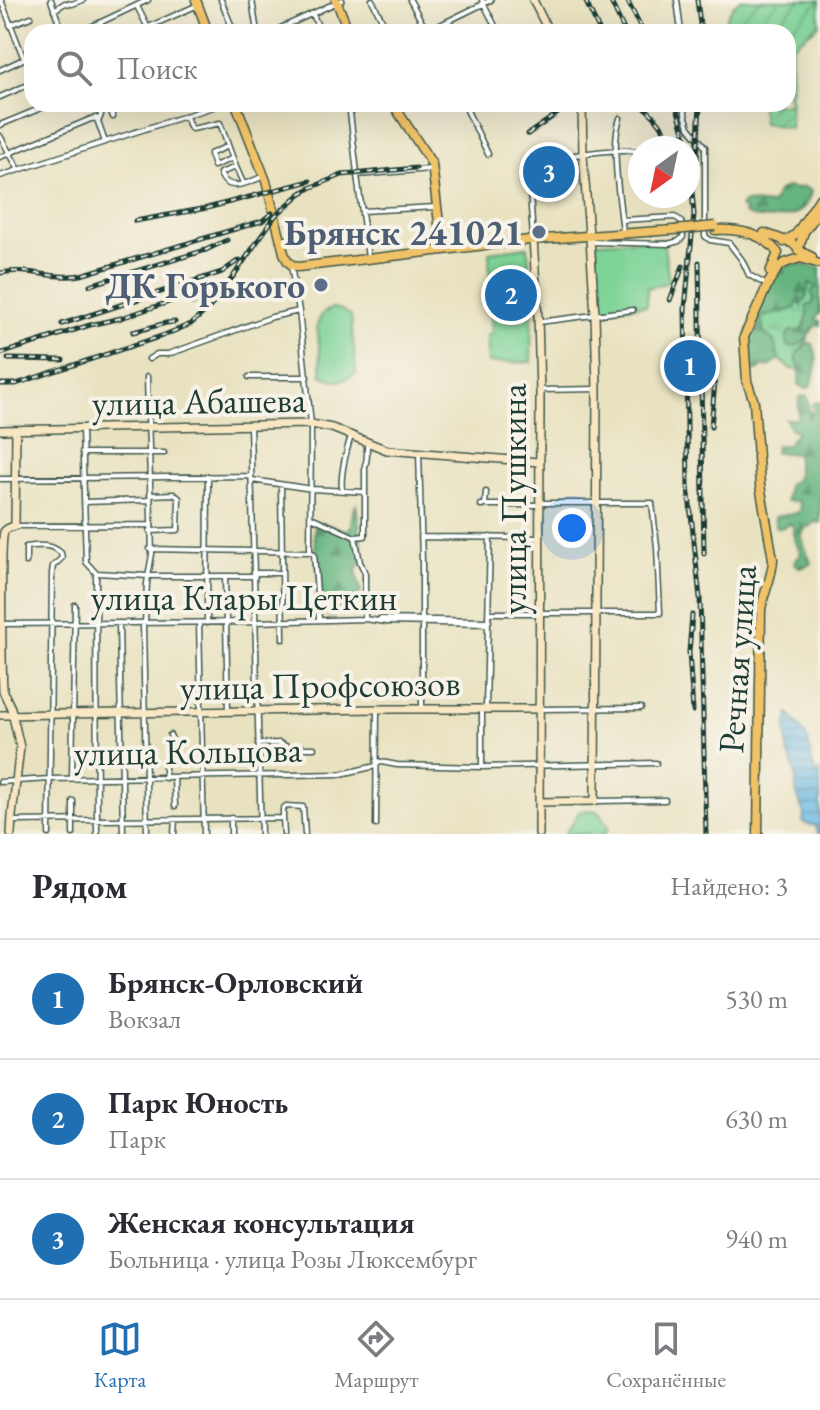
<!DOCTYPE html>
<html lang="ru">
<head>
<meta charset="utf-8">
<style>
  :root { --surface:#fff; --page:#f2f2f3; --text:#2b2b33; --muted:#7c7c81; --line:#e1e1e2; --accent:#1f6fb2 }
  body { margin:0; font-family:"EB Garamond",serif; background:var(--page); color:var(--text) }
  .compass { position:absolute; left:628px; top:136px; width:72px; height:72px; border-radius:50%; background:var(--surface); box-shadow:0 8px 32px #0002; rotate:213deg }
  .you { position:absolute; left:572px; top:528px; width:28px; height:28px; margin:-20px; border:6px solid #fff; border-radius:50%; background:#1a73e8; box-shadow:0 0 0 12px #1a73e833 }
  .badge { display:grid; place-items:center; width:52px; height:52px; border-radius:50%; background:var(--accent); color:#fff; font-size:26px; font-weight:700 }
  .pin { position:absolute; translate:-50% -50%; border:4px solid #fff; box-shadow:0 2px 8px #0006 }
  .list { margin:0; padding:0; list-style:none }
  h2 { display:flex; justify-content:space-between; align-items:center; height:104px; margin:0; padding:0 32px; font-size:34px }
  h2 small { font-size:26px; font-weight:400; color:var(--muted) }
  .list li { display:grid; grid-template-columns:52px 1fr auto; gap:24px; align-items:center; box-sizing:border-box; height:120px; padding:0 32px; border-top:2px solid var(--line) }
  .list b { display:block; font-size:30px; white-space:nowrap }
  .list p { margin:0; font-size:26px; white-space:nowrap; color:var(--muted) }
  .list em { font-size:26px; font-style:normal; color:var(--muted) }
  .icon { flex:none; width:44px; height:44px; fill:none; stroke:currentColor; stroke-width:2; stroke-linecap:round; stroke-linejoin:round }
  .map { position:relative; flex:none; width:820px; height:834px; overflow:hidden }
  .search { position:absolute; background:var(--surface); box-shadow:0 8px 32px #0002; left:24px; right:24px; top:24px; height:88px; display:flex; align-items:center; gap:20px; box-sizing:border-box; padding:0 28px; border-radius:24px; color:var(--muted); font-size:30px }
  .sheet { height:464px; background:var(--surface) }
  nav { display:flex; justify-content:space-around; align-items:center; box-sizing:border-box; height:112px; border-top:2px solid var(--line); background:var(--surface); font-size:22px; color:var(--muted) }
  nav a { display:grid; justify-items:center; gap:4px }
  nav .on { color:var(--accent) }
  .map>svg:first-child { display:block }
</style>
</head>
<body>
<div class="map">
<svg width="820" height="834" viewBox="0 0 820 834">
  <defs>
    <pattern id="grass-tufts" width="24" height="20" patternUnits="userSpaceOnUse" patternTransform="scale(2)"><rect width="24" height="20" fill="#7ed397"/><path d="M3 7l-1-3M5 7V3M7 7l1-3M15 17l-1-3M17 17v-4M19 17l1-3" fill="none" stroke="#67ac7c"/></pattern>
    <pattern id="forest-firs" width="22" height="20" patternUnits="userSpaceOnUse" patternTransform="scale(2)"><rect width="22" height="20" fill="#66b580"/><path d="M5 1l3.5 6h-7zM16 11l3.5 6h-7z" fill="#53946a"/></pattern>
    <pattern id="garden-furrows" width="10" height="10" patternUnits="userSpaceOnUse" patternTransform="scale(2)"><rect width="10" height="10" fill="#7ed397"/><path d="M-1 1l2-2M0 10L10 0M9 11l2-2" fill="none" stroke="#67ac7c"/></pattern>
    <pattern id="water-rules" width="6" height="5" patternUnits="userSpaceOnUse" patternTransform="scale(2)"><rect width="6" height="5" fill="#66b6e1"/><path d="M0 2.5h6" fill="none" stroke="#5395b7"/></pattern>
  </defs>
  <rect width="100%" height="100%" fill="#f7f3e8"/>
  <filter id="ink" filterUnits="userSpaceOnUse"><feTurbulence type="fractalNoise" baseFrequency=".0125" numOctaves="2"/><feDisplacementMap in="SourceGraphic" scale="16" xChannelSelector="R" yChannelSelector="G"/><feConvolveMatrix kernelMatrix="1 2 1 2 8 2 1 2 1" color-interpolation-filters="sRGB"/></filter>
  <filter id="wash" filterUnits="userSpaceOnUse"><feTurbulence type="fractalNoise" baseFrequency=".006" numOctaves="4" result="noise"/><feDisplacementMap in="SourceGraphic" scale="32" xChannelSelector="R" yChannelSelector="G"/><feGaussianBlur stdDeviation="1.8" result="paint"/><feColorMatrix in="noise" values="0 0 0 0 0 0 0 0 0 0 0 0 0 0 0 0 0 1.4 0 .05"/><feComposite in="paint" operator="in"/></filter>
  <g filter="url(#wash)">
    <rect width="100%" height="100%" fill="#e9e2c1"/>
    <path fill="url(#grass-tufts)" stroke="#4e8866" stroke-width="2" d="M809,282L816,287C815,295 808,325 801,330C799,331 797,331 795,332L796,346L808,339L807,343L804,345L796,359L800,370L791,369L779,359L774,341L764,333L761,318C772,313 785,314 795,308L798,298L800,297L801,300L806,299Z"/>
    <path fill="url(#forest-firs)" stroke="#42795a" stroke-width="2" d="M787,187L793,189L804,187L811,191C810,197 807,204 802,209C792,220 756,221 744,214L746,211L740,207L744,202L771,205L774,201L777,192Z
      M799,264L820,268V313L816,319L820,321V326L816,325C806,336 809,343 790,347L787,344V335L790,331H799L805,326L808,312L806,307L813,303L815,298L812,295V291L816,287L809,283L806,299L801,305L799,304L801,300L799,297C797,301 797,306 793,309C791,311 768,315 761,318L764,333L774,341L779,359L771,366L762,367L758,371H750L748,350L753,344L747,340V333C755,316 768,281 781,270C786,266 792,265 799,264Z
      M807,343H812C820,357 816,372 810,387L807,389L799,385L800,370L796,355Z
      M807,396L809,404L808,407L810,411L809,417L815,410L812,406L815,403L820,402V523L816,521L810,527L806,526L801,537L811,563L801,568L795,564V561L801,554L795,540L793,526L790,524L781,528L776,527L774,517L797,513L800,509L798,501H786L788,484L797,479V454L775,452L776,449L775,446L787,445L797,431L790,428L786,419H798L799,397Z
      M356,505L363,556L360,565L356,569L361,593L340,605L333,616H328V604L321,594L314,535L315,522L346,530L350,529L353,512Z"/>
    <path fill="#7ed397" stroke="#4e8866" stroke-width="2" d="M663,239L669,282L647,288V305L598,310L596,242Z
      M528,247L532,309L531,362L488,363L487,335L492,333L489,252Z
      M332,308L342,310L351,316L356,374C335,383 344,383 322,376L317,325L322,314Z
      M586,810C604,809 600,818 609,827L605,834H565L579,812Z"/>
    <path fill="url(#garden-furrows)" stroke="#4e8866" stroke-width="2" d="M739,0H820L819,25L792,46L790,128L763,123L760,104H788V32H718L734,5Z"/>
    <path fill="url(#water-rules)" stroke="#427a8a" stroke-width="2" d="M789,713C794,721 805,731 808,741C812,753 810,764 817,775L820,771V834H818L816,826L806,824L803,822L804,814L796,792V775L788,752L786,728Z"/>
  </g>
  <g filter="url(#ink)">
    <g fill="none" stroke-linecap="round" stroke-linejoin="round">
      <defs>
        <path id="street" d="M1,0L24,59
          M51,0L62,32
          M221,0L234,32
          M252,0L257,32
          M372,0L388,32
          M410,0L427,32
          M482,0L498,32
          M677,0L681,32
          M137,6L150,32
          M54,10L65,3L72,4L83,0
          M313,14L320,32
          M10,25L31,17
          M80,32L148,0
          M137,32L198,5
          M193,32L206,27
          M272,32L342,0
          M426,32L491,0
          M0,70L32,55
          M0,97L32,83
          M97,104L101,115L98,122L105,142
          M108,104L113,117
          M349,104L357,173
          M425,104H429
          M464,104L488,154
          M685,104V114L689,127L705,147V236L710,240L729,243L742,260L749,275L765,284
          M186,116L190,127L192,129L220,123L236,167L220,173C227,194 248,183 264,176
          M620,118C610,149 620,200 623,233
          M0,125L51,104
          M0,136L19,170
          M228,146L210,154L214,166L233,158
          M0,157L91,119L96,118L98,122
          M236,167L243,183
          M0,176L222,104
          M362,211L436,207
          M533,239L529,175L532,164C551,158 617,147 635,151
          M281,240L307,235L312,240H327L333,242L366,239
          M590,242L668,244L679,241L683,237C682,227 684,220 674,217L622,220
          M368,258L357,175L431,169
          M291,266L299,311L311,424L310,552L314,554L319,619
          M539,322L633,310
          M149,359L157,354H168L183,349L272,317L299,311
          M249,377H307
          M540,390L597,389
          M250,426L261,834
          M82,429L86,562L96,573L97,834
          M419,452L422,562V709
          M82,453H164
          M0,479L251,476
          M252,480L312,489L365,492
          M281,485L283,639
          M342,490C340,473 346,452 351,436
          M150,495L174,494L179,498L178,530L150,531
          M84,502L150,500
          M481,505H539
          M485,505L486,492
          M311,517L355,537L365,536V465C369,457 365,450 368,443
          M16,526L150,525
          M355,537L360,562L365,573V619
          M421,537L539,538
          M150,549L310,552
          M26,562V547C39,545 52,544 61,553L62,558L53,566L52,573L49,834
          M97,573L148,576H255
          M255,573H282
          M225,577L228,712
          M489,613H660L657,547L652,503H540
          M380,619L489,621
          M119,623L123,834
          M143,623L147,834
          M145,623L147,583L152,554L147,377
          M199,623L204,834
          M207,623L208,476
          M2,624L255,622L365,619L386,622L488,624
          M486,709L490,537
          M541,709L641,708
          M258,744L279,743L290,748H314
          M376,761L397,765L482,767L656,763
          M482,767V710
          M72,778L75,605
          M165,778V761L172,753L173,742L170,735
          M174,778L175,806
          M0,782L50,779L341,774L376,766
          M595,801L665,800
          M231,818V834
          M283,818V809L286,806L303,807L305,834
          M14,821L283,818L284,834
          M376,825L377,709
          M73,834V801
          M174,834L175,819"/>
        <path id="secondary" d="M533,0L549,32
          M582,104L583,155L589,235
          M533,239L538,316L540,394L539,834
          M0,430L311,424L332,428L387,450L539,462
          M0,715L377,709H539
          M539,802L595,801L597,389L595,315L590,239
          M11,834L12,816L20,747L11,708L3,691C2,669 0,542 4,532C6,528 11,527 15,526L16,430"/>
        <path id="primary" d="M196,0L208,32
          M336,0L349,32
          M236,104L266,181L284,253C287,261 289,265 298,267L529,240L674,230
          M393,104L432,164L442,249
          M715,230C738,229 763,233 778,253L770,272
          M764,233L792,243L802,252L812,257
          M784,242L796,234L820,198
          M798,250L804,232L820,210
          M758,834L761,610C763,593 773,577 773,559L760,485L754,402L747,381L744,337L769,282L778,268L785,263L800,258L820,264"/>
      </defs>
      <use href="#street" stroke="#3d5649" stroke-width="7"/>
      <use href="#secondary" stroke="#3d5649" stroke-width="10"/>
      <use href="#primary" stroke="#3d5649" stroke-width="11"/>
      <use href="#street" stroke="#fff" stroke-width="4"/>
      <use href="#secondary" stroke="#f9e7c3" stroke-width="7"/>
      <use href="#primary" stroke="#f1c369" stroke-width="8"/>
      <defs>
        <path id="rail" d="M585,0L600,32
          M610,0L625,32
          M627,0L643,32
          M697,0L701,32
          M639,104C655,114 663,127 672,143
          M676,104L688,145L694,214L685,309L688,486L700,598L706,834
          M528,134L571,104
          M697,158L700,104
          M135,221L207,208L310,181
          M699,262L704,554
          M0,273C26,267 51,280 81,275L262,221L272,213
          M90,285L206,250L227,240
          M670,300L683,266
          M192,303L208,296L221,287
          M62,324L222,272L239,260
          M133,332L166,323L175,322
          M0,354L90,325L121,318L178,299
          M8,359L63,360
          M0,384H16L28,380L162,336L191,324L208,309L221,294L275,216L300,194L310,188L342,175L416,168
          M711,427L715,381
          M692,615L689,652L693,711"/>
      </defs>
      <use href="#rail" stroke="#1f3d34" stroke-width="5"/>
      <use href="#rail" stroke="#f7f3e8" stroke-width="2" stroke-dasharray="6" stroke-linecap="butt"/>
      <defs>
        <path id="primary-bridge" d="M674,230L715,226"/>
      </defs>
      <use href="#primary-bridge" stroke="#3d5649" stroke-width="11" stroke-linecap="butt"/>
      <use href="#primary-bridge" stroke="#f1c369" stroke-width="8"/>
    </g>
  </g>
  <g fill="#5c6f8a" stroke="#f7f3e8" stroke-width="3">
    <circle cx="539" cy="232" r="8"/>
    <circle cx="321" cy="285" r="8"/>
  </g>
  <g text-anchor="middle" dominant-baseline="central" stroke-width="8" stroke-linejoin="round" paint-order="stroke">
    <g font-size="36" font-weight="bold" fill="#4e5e75" stroke="#f7f3e8" text-anchor="end">
      <text x="523" y="232">Брянск 241021</text>
      <text x="305" y="285">ДК Горького</text>
    </g>
    <g font-size="36" fill="#1f3d34" stroke="#f7f3e8">
      <text transform="translate(199 401) rotate(-1)">улица Абашева</text>
      <text transform="translate(513 499) rotate(-90)">улица Пушкина</text>
      <text x="244" y="597">улица Клары Цеткин</text>
      <text transform="translate(737 659) rotate(-86)">Речная улица</text>
      <text transform="translate(320 685) rotate(-1)">улица Профсоюзов</text>
      <text transform="translate(188 751) rotate(-1)">улица Кольцова</text>
    </g>
  </g>
</svg>
<svg class="compass" viewBox="-18 -18 36 36"><path d="M0-13l5 13h-10z" fill="#e53935"/><path d="M0 13l5-13h-10z" fill="#7c7c81"/></svg>
<div class="you"></div>
<div class="pin badge" style="left:690px;top:366px">1</div>
<div class="pin badge" style="left:511px;top:295px">2</div>
<div class="pin badge" style="left:549px;top:172px">3</div>
<div class="search"><svg class="icon" aria-label="search" viewBox="0 0 24 24"><circle cx="10" cy="10" r="6"/><path d="M15 15l6 6"/></svg>Поиск</div>
</div>
<section class="sheet">
<h2>Рядом<small>Найдено: 3</small></h2>
<ul class="list">
<li><span class="badge">1</span><div><b>Брянск-Орловский</b><p>Вокзал</p></div><em>530 m</em></li>
<li><span class="badge">2</span><div><b>Парк Юность</b><p>Парк</p></div><em>630 m</em></li>
<li><span class="badge">3</span><div><b>Женская консультация</b><p>Больница · улица Розы Люксембург</p></div><em>940 m</em></li>
</ul>
</section>
<nav>
<a class="on"><svg class="icon" aria-label="map" viewBox="0 0 24 24"><path d="M3 6l6-2 6 2 6-2v14l-6 2-6-2-6 2zM9 4v14M15 6v14"/></svg>Карта</a>
<a><svg class="icon" aria-label="directions" viewBox="0 0 24 24"><path d="M12 3l9 9-9 9-9-9zM9 14v-3h6M13 9l2 2-2 2"/></svg>Маршрут</a>
<a><svg class="icon" aria-label="saved" viewBox="0 0 24 24"><path d="M7 4h10v16l-5-4-5 4z"/></svg>Сохранённые</a>
</nav>
</body>
</html>
